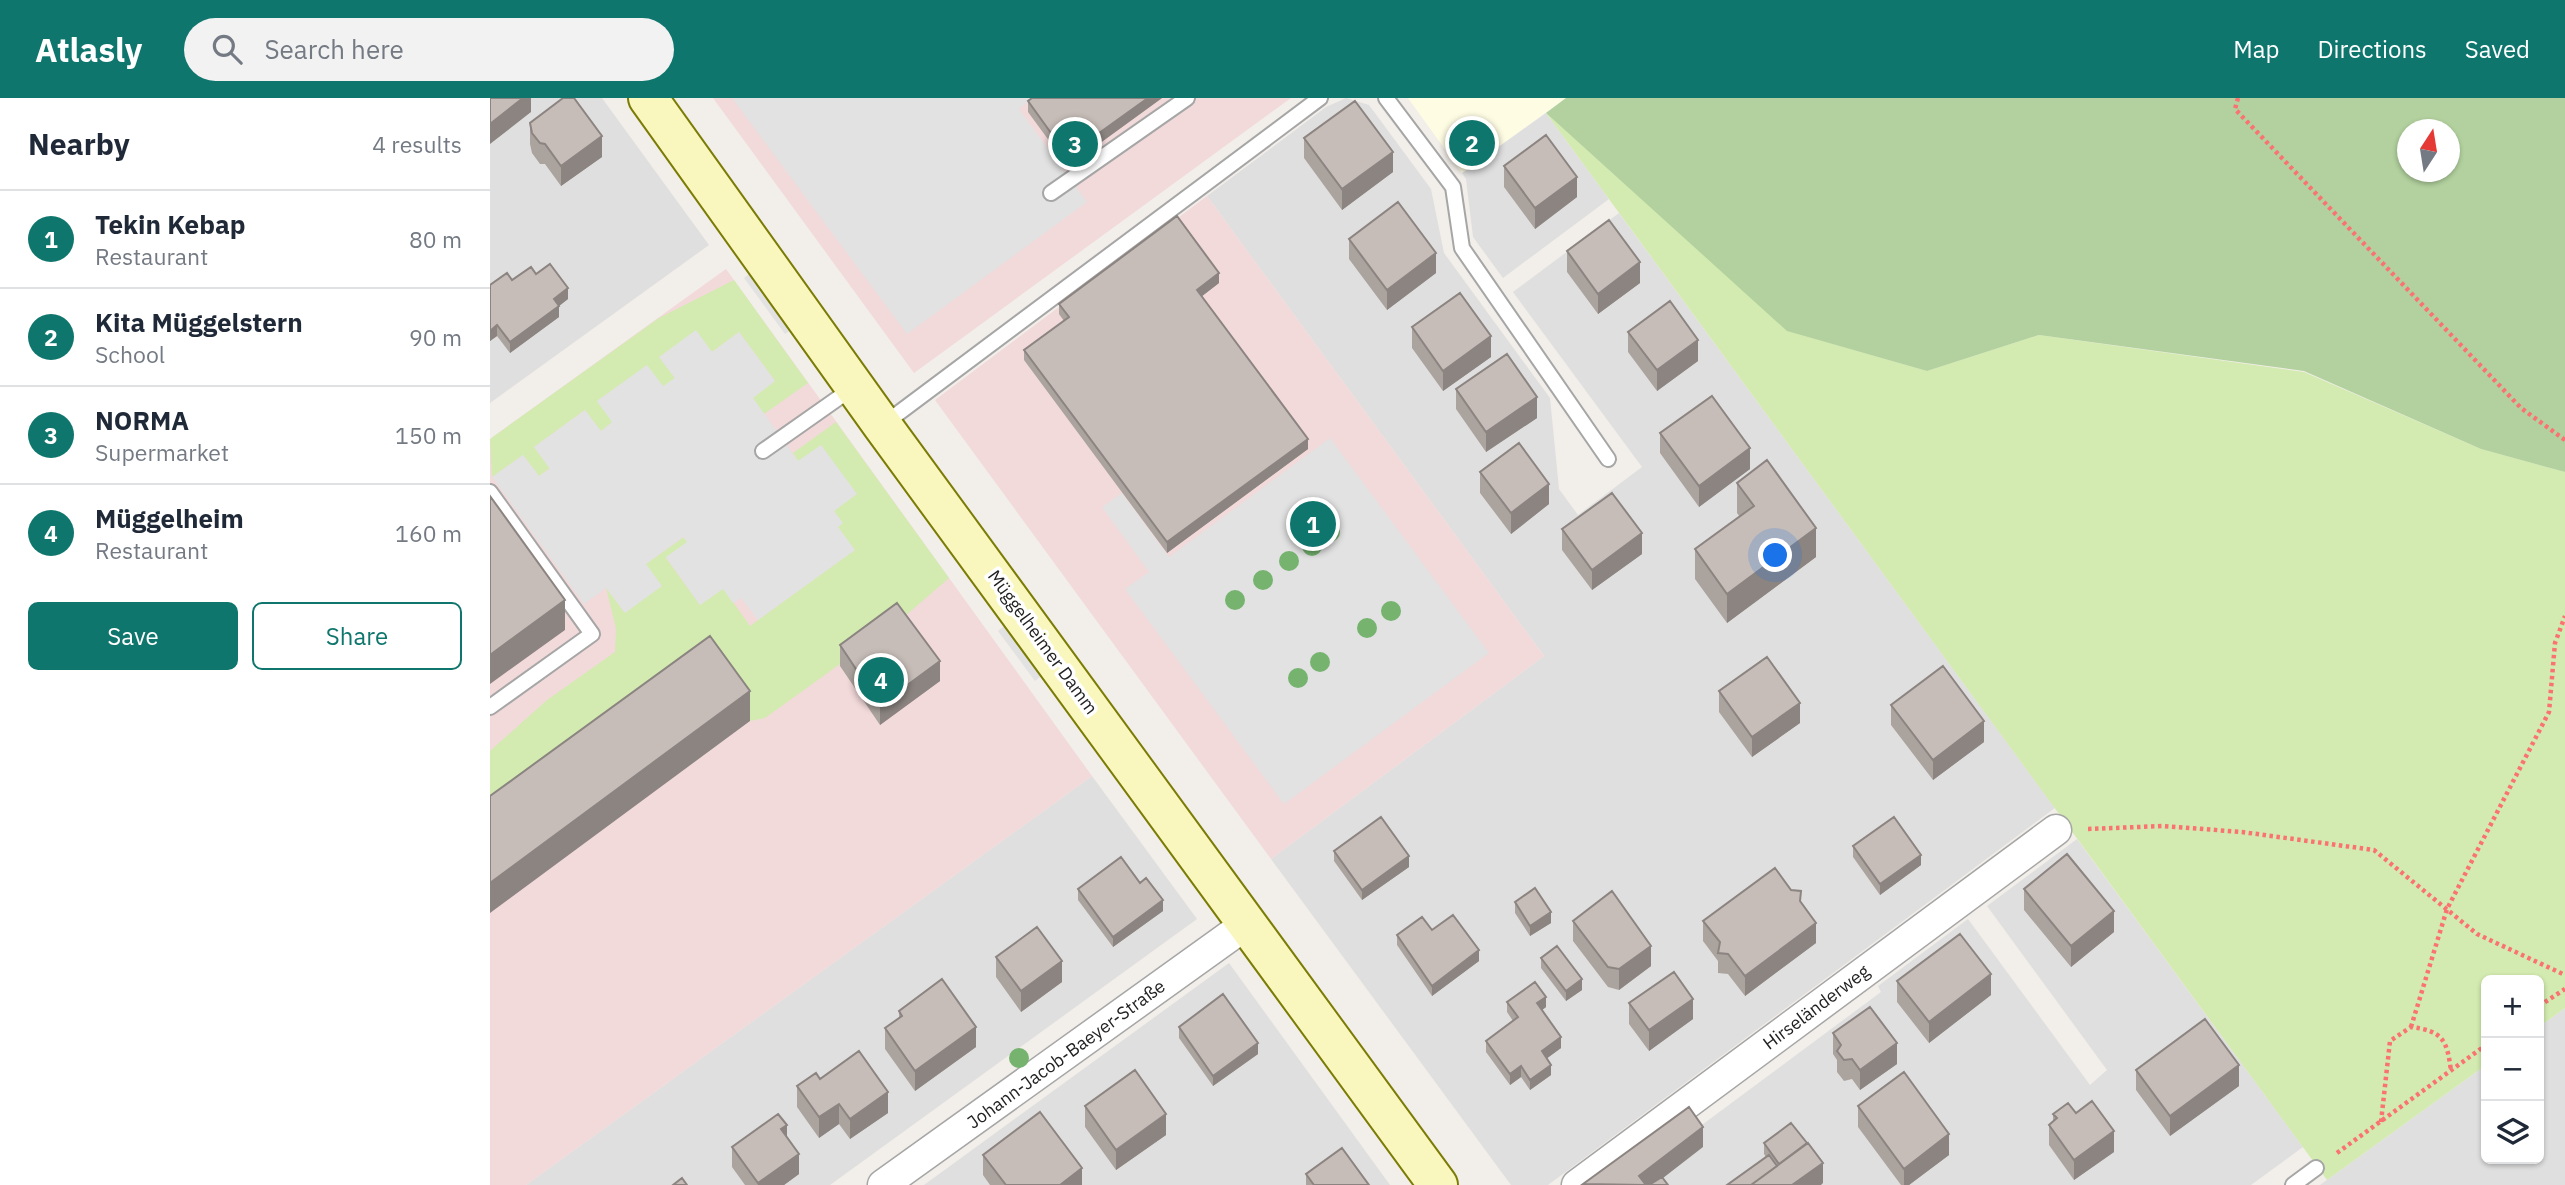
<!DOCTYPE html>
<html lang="en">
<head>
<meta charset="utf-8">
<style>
  :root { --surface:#fff; --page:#f2f2f3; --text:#1f2937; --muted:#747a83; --line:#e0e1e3; --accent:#0f766e }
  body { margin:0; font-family:"IBM Plex Sans",sans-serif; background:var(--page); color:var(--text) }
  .controls { position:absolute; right:21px; bottom:21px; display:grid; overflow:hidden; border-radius:10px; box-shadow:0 2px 5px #0004 }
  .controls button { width:63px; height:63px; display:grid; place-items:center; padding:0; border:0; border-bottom:2px solid var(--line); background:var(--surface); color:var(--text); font:35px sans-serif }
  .compass { position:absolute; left:1907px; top:21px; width:63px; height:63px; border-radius:50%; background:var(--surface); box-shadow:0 2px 5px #0004; rotate:12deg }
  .you { position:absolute; left:1286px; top:458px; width:24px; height:24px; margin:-18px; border:5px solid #fff; border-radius:50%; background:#1a73e8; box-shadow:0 0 0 10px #1a73e833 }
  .badge { display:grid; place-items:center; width:46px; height:46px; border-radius:50%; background:var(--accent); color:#fff; font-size:23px; font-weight:700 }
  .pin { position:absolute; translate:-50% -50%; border:4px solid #fff; box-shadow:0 2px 7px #0006 }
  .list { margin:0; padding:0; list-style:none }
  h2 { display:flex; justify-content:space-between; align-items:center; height:91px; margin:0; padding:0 28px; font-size:30px }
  h2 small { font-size:23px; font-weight:400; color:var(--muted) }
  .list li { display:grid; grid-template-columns:46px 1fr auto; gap:21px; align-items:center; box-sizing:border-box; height:98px; padding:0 28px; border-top:2px solid var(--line) }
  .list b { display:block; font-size:26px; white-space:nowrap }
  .list p { margin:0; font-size:23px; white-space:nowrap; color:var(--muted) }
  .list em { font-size:23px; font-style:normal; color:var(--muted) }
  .actions { display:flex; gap:14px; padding:21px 28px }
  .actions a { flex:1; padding:16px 0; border:2px solid var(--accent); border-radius:10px; text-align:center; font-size:24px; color:var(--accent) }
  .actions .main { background:var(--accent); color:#fff }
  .icon { flex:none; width:38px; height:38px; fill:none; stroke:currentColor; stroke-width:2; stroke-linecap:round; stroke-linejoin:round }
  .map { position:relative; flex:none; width:2075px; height:1087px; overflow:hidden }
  header { display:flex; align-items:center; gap:42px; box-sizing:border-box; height:98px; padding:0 35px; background:var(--accent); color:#fff }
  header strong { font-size:33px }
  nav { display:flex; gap:38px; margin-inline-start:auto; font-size:24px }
  .search { width:490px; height:63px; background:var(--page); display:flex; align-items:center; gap:18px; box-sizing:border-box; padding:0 24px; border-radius:38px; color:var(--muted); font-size:26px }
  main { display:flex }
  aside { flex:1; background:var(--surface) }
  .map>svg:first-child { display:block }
</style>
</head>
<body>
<header>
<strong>Atlasly</strong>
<div class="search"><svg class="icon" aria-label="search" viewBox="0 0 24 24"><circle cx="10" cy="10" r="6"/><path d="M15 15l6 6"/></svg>Search here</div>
<nav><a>Map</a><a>Directions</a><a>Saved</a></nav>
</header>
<main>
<aside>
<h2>Nearby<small>4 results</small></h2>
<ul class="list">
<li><span class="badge">1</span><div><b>Tekin Kebap</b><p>Restaurant</p></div><em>80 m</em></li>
<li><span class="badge">2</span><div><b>Kita Müggelstern</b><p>School</p></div><em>90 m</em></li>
<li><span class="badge">3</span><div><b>NORMA</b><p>Supermarket</p></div><em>150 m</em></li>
<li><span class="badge">4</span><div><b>Müggelheim</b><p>Restaurant</p></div><em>160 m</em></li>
</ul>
<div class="actions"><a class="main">Save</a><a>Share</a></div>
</aside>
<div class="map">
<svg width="2075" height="1087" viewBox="0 0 2075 1087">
  <rect width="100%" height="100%" fill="#f2eee9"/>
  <path fill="#e0dfdf" d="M0,0H112L219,147L0,305Z
    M856,0L879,7L941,91L954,155L1060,300L1069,391L1088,417L1152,369L1023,194L1129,115L1565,710L1058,1087H1021L781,761L1054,558L717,98L836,9Z
    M1056,15L1119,101L1013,180L983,139L976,81L972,75Z
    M602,678L707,821L340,1087H36Z
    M1587,741L1813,1049L1761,1087H1131L1391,894L1388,888L1478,821L1600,987L1617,972L1497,808Z
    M739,865L900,1087H434Z
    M2075,910V1087H1830L1996,967V1061H2049V929Z"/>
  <path fill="#f2d9da" d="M223,0H801L424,275Z
    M717,98L1054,558L781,761L445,302Z
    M236,171L602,678L36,1087H0V341Z"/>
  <path fill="#fffce4" d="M918,0H1076L972,75Z"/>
  <path fill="#d3ebb0" d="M1056,15L1298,233L1437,273L1549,237L1814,274L1991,351L2075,374V910L2049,929V882H1996V967L1837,1082Z
    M244,182L318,285L274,316L262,300L285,283L249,234L222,254L169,259L185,280L173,289L157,268L107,303L123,324L110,334L95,312L44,349L60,370L49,378L33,357L2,379L0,341L169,220Z
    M346,324L459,480L407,525L275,620L260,623L220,567L0,728V653L57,602L125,554L126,531L116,489L134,514L156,466L194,439L198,444L176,460L210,507L233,490L260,528L364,452L348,429L344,412L366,396L308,363L303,355Z"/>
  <path fill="#b2d19e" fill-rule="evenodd" d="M1076,0H2075V374L1991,351L1814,273L1549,237L1437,273L1297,233L1056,15ZM1918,32H1960V74H1918Z"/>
  <path fill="#e2e2e2" d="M242,0H543L529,11L597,104L417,236Z
    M263,173L304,230L295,236L254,180Z
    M206,232L222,254L249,234L285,283L263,300L308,363L331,347L367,396L344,413L353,425L348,429L365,452L268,522L251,500L243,505L233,491L210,507L176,459L197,444L193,439L156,466L172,488L135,515L116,490L94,506L2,379L33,357L49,378L60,371L44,349L95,312L111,333L122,324L107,303L157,267L173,288L185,280L169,259Z
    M840,340L999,555L794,706L635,491L659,474L612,409L632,395L679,459Z
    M518,525L555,575L545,583L508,533Z"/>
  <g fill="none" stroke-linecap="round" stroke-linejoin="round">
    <defs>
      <path id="service" d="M896,0L963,89L972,150L1118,361
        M561,95L697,0
        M394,326L830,0
        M273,353L364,289
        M0,394L102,536L0,609
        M1803,1087L1826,1070"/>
      <path id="minor" d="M393,1087L758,825
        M1087,1087L1566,732"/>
      <path id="secondary" d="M158,0L392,327L948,1087"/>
    </defs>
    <use href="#service" stroke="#a6a6a6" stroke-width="18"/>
    <use href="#minor" stroke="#a6a6a6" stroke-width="33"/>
    <use href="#secondary" stroke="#7b7c05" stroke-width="42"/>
    <path stroke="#fa7272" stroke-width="4.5" stroke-dasharray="3.5 3.5" stroke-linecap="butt" d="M1748,0L1745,11L2031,310L2075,342
      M1598,731L1673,728L1752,734L1884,752L1987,836L2075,877
      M2049,908L2075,891
      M1921,929L1957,811L2059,614L2065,545L2075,518
      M1891,1024L1900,943L1921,929C1953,933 1957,942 1961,973
      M1847,1055L1996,947"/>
    <use href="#service" stroke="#fff" stroke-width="14"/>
    <use href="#minor" stroke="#fff" stroke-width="30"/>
    <use href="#secondary" stroke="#faf7be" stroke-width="38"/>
  </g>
  <g fill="#75b36f">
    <circle cx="840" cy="434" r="10"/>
    <circle cx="822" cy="448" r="10"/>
    <circle cx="799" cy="463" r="10"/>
    <circle cx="773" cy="482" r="10"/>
    <circle cx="745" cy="502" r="10"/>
    <circle cx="901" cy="513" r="10"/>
    <circle cx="877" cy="530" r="10"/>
    <circle cx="830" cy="564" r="10"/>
    <circle cx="808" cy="580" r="10"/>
    <circle cx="529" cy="960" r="10"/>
  </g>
  <path fill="#aba39e" d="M542,0H672L584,64L574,63L538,14V3Z
    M40,25L112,59L71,88L55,66H50L42,55L40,46Z
    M814,40L903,74L852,112L814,60Z
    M1014,68L1087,99L1045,131L1014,89Z
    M859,141L946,175L897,212L859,161Z
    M1077,153L1150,185L1108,216L1077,174Z
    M46,176L78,201L69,208V219L20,255L7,238L0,243V187Z
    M729,185L712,198L818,351L677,455L534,262V252L574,223L569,216V206Z
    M922,229L1001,259L953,293L922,250Z
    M1138,234L1208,263L1167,293L1138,254Z
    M966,291L1047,320L996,354L966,311Z
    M1170,335L1260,371L1209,409L1170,355Z
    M990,374L1059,406L1021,436L990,395Z
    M1247,385L1326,459L1237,525L1205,481V451L1250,419L1247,415Z
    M1072,431L1152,456L1102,492L1072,452Z
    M350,547L450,583L390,627L350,568Z
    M1229,593L1310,625L1262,659L1229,614Z
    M1401,607L1494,644L1443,682L1401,627Z
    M1363,748L1431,767L1390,797L1363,759Z
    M844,753L919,769L872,802L844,763Z
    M650,785L673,813L623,849L588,802V791Z
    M1534,791L1624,834L1581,869L1534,812Z
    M1025,804L1061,825L1040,838L1025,815Z
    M1311,804L1326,845L1255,898L1238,876L1228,875V863L1213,843V823Z
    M1083,823L1161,868L1129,892L1118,889L1083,843Z
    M942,832L989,863L942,898L907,847V837Z
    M506,859L572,884L531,914L506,879Z
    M1051,860L1092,892L1076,903L1051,870Z
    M1407,883L1501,897L1439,945L1407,904Z
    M1017,904L1056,909L1052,912L1071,950L1057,960L1061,977L1040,992L1031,979L1020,987L996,954V943L1023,923L1017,914Z
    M1139,905L1203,921L1159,953L1139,926Z
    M409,913L486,949L425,993L395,951V930L409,921Z
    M689,929L768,956L723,988L689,940Z
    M1343,935L1407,966L1370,992L1362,981L1354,983L1347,974V962L1343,956Z
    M1646,972L1749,988L1680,1038L1646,992Z
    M330,981L398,1015L360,1041L349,1026L329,1040L307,1009V988Z
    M595,1008L676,1037L626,1072L595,1029Z
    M1368,1008L1459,1057L1419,1087H1411L1368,1029Z
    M1586,1015L1624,1054L1584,1082L1559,1047V1027L1563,1023V1016Z
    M1274,1045L1333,1085L1237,1087L1276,1059L1274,1056Z
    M242,1049L309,1076L294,1087H255L242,1069Z
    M493,1057L592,1087H500L493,1077Z
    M816,1076L879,1087H816Z"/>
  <path fill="#8b8481" d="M33,0H41V14L0,46V26Z
    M658,0H672L584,64V53Z
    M112,38V59L71,88V68Z
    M903,54V74L852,112V91Z
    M1087,79V99L1045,131V110Z
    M946,155V175L897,212V192Z
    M1150,164V185L1108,216V196Z
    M729,175V185L707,202V192Z
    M78,190V201L69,208V219L20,255V244L64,201Z
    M7,227V238L0,243V233Z
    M1001,238V259L953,293V273Z
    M1208,242V263L1167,293V272Z
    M1047,299V320L996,354V334Z
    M818,341V351L677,455V444Z
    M1260,350V371L1209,409V388Z
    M1059,386V406L1021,436V415Z
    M1326,430V459L1237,525V496Z
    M1152,435V456L1102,492V472Z
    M75,502V532L0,586V557Z
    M450,563V583L390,627V607Z
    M260,593V623L0,815V785Z
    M1310,605V625L1262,659V639Z
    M1494,623V644L1443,682V662Z
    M1431,757V767L1390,797V786Z
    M919,758V769L872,802V792Z
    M673,802V813L623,849V839Z
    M1624,813V834L1581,869V848Z
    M1061,814V825L1040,838V828Z
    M1326,825V845L1255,898V878Z
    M1161,848V868L1129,892V871Z
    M989,852V863L942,898V888Z
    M572,863V884L531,914V893Z
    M1501,876V897L1439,945V924Z
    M1092,881V892L1076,903V893Z
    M1056,899V909L1047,916V905Z
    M1203,901V921L1159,953V932Z
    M486,929V949L425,993V973Z
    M1071,939V950L1052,964V953Z
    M768,945V956L723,988V978Z
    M1407,945V966L1370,992V972Z
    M1061,967V977L1040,992V982Z
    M1749,967V988L1680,1038V1018Z
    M1031,968V979L1020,987V976Z
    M398,994V1015L360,1041V1021Z
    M349,1006V1026L329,1040V1019Z
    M676,1016V1037L626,1072V1052Z
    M297,1027V1048L291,1031Z
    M1213,1029V1049L1164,1087H1149V1078Z
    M1624,1033V1054L1584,1082V1062Z
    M1459,1036V1057L1419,1087H1414V1071Z
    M309,1056V1076L294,1087H268V1085Z
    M1333,1065V1085L1331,1087H1302Z
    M592,1070V1087H570Z"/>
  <path fill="#c7bdb8" stroke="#8b8481" stroke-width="2" d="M0,0H33L0,26Z
    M73,0H84L112,38L71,68L55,46L50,45L42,35L40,25Z
    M542,0H658L584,53H574L538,3Z
    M865,3L903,54L852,91L814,40Z
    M1056,37L1087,79L1045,110L1014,68Z
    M908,104L946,155L897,192L859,141Z
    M687,118L729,175L707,192L818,341L677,444L534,252L579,219L569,206Z
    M1119,122L1150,164L1108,196L1077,153Z
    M60,166L78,190L64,201L69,208L20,244L7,227L0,233V187L17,175L22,182L41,169L46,176Z
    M970,195L1001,238L953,273L922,229Z
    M1180,203L1208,242L1167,272L1138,234Z
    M1017,256L1047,299L996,334L966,291Z
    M1222,298L1260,350L1209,388L1170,335Z
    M1029,345L1059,386L1021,415L990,374Z
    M1277,362L1326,430L1237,496L1205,451L1264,408L1247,385Z
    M1122,395L1152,435L1102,472L1072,431Z
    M0,398L75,502L0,557Z
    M407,505L450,563L390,607L350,547Z
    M220,538L260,593L0,785V698Z
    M1277,559L1310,605L1262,639L1229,593Z
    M1453,568L1494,623L1443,662L1401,607Z
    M891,719L919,758L872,792L844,753Z
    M1404,719L1431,757L1390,786L1363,748Z
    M1577,756L1624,813L1581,848L1534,791Z
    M631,759L650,785L656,780L673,802L623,839L588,791Z
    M1285,770L1301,792L1311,793L1310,803L1326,825L1255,878L1238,856L1228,855L1230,844L1213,823Z
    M1045,790L1061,814L1040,828L1025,804Z
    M1122,793L1161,848L1129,871L1118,869L1083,823Z
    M963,817L989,852L942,888L907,837L932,819L942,832Z
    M547,829L572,863L531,893L506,859Z
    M1470,836L1501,876L1439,924L1407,883Z
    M1067,848L1092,881L1076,893L1051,860Z
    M1184,874L1203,901L1159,932L1139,905Z
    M452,881L486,929L425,973L395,930L412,918L409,913Z
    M1045,884L1056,899L1047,905L1071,939L1052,953L1061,967L1040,982L1031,968L1020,976L996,943L1028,919L1017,904Z
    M733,896L768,945L723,978L689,929Z
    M1380,909L1407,945L1370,972L1362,961L1354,962L1347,953L1351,947L1343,935Z
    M1715,921L1749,967L1680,1018L1646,972Z
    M369,953L398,994L360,1021L349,1006L329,1019L307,988L326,975L330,981Z
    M645,972L676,1016L626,1052L595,1008Z
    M1414,974L1459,1036L1414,1071L1368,1008Z
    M1602,1003L1624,1033L1584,1062L1559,1027L1567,1020L1563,1016L1578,1005L1586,1015Z
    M1199,1009L1213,1029L1149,1078L1156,1087L1093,1086Z
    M550,1014L592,1070L570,1087H516L493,1057Z
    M288,1016L297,1027L291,1031L309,1056L268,1085L242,1049Z
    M1301,1025L1317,1045L1289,1066L1274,1045Z
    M1318,1045L1333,1065L1302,1087H1261Z
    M852,1050L879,1087H824L816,1076Z
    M1279,1057L1287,1068L1261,1087H1237Z
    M1172,1079L1178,1087H1159Z
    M192,1080L197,1087H183Z"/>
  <g text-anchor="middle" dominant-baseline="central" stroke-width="7" stroke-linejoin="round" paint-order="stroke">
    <g font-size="18" fill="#222" stroke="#fff">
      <text transform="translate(553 544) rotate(54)">Müggelheimer Damm</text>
      <text transform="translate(1326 909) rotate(-37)">Hirseländerweg</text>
      <text transform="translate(576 956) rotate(-36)">Johann-Jacob-Baeyer-Straße</text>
    </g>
  </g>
</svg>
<div class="controls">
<button>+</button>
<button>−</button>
<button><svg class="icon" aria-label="layers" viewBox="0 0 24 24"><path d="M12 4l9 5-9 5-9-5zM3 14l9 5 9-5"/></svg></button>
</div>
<svg class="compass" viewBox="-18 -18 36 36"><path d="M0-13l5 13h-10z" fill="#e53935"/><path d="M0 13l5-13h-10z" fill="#747a83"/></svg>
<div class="you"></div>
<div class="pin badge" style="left:823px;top:426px">1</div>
<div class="pin badge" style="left:982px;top:45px">2</div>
<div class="pin badge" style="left:585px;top:46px">3</div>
<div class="pin badge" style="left:391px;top:582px">4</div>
</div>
</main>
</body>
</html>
